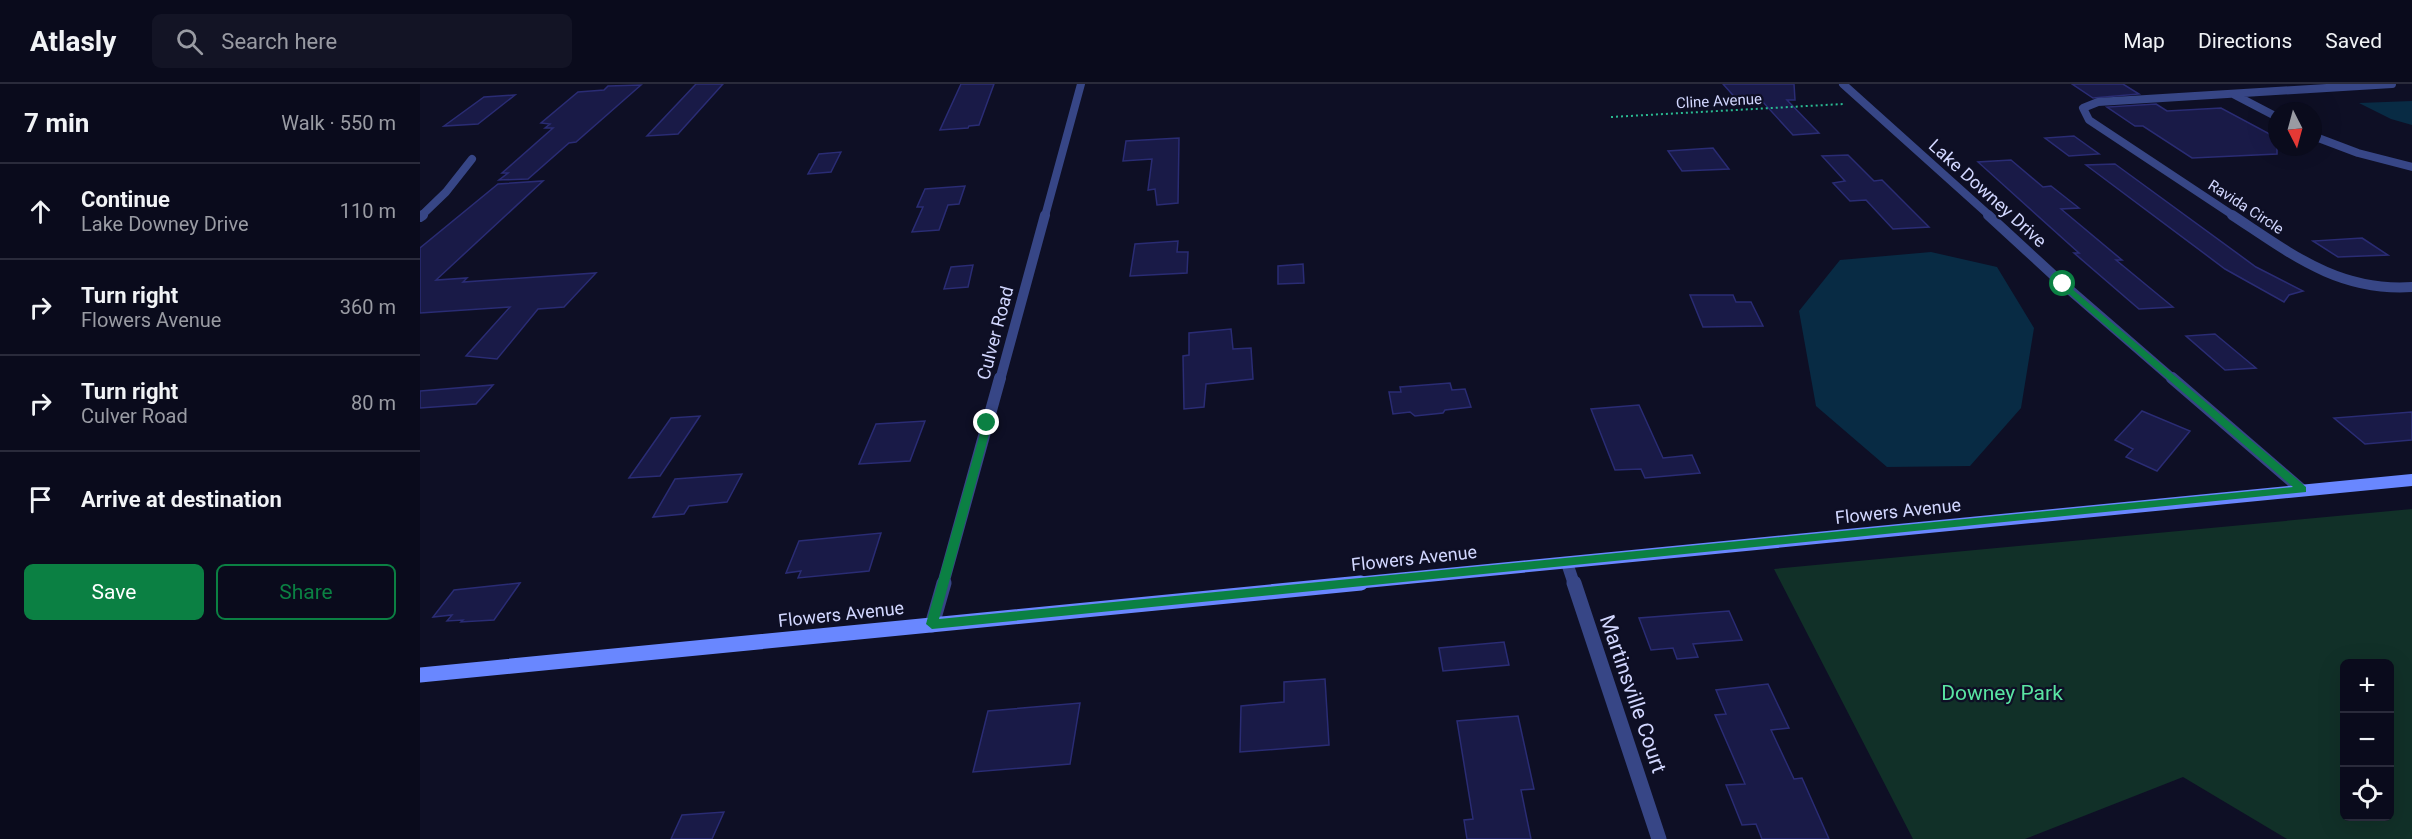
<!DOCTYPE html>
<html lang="en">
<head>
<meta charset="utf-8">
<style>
  :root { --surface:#0a0b1c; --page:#131425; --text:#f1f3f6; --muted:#999ba3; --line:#2a2b3b; --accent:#0b8043 }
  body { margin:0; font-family:Roboto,sans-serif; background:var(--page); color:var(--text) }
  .controls { position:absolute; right:18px; bottom:18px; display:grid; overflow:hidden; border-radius:9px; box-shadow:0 6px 24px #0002 }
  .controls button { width:54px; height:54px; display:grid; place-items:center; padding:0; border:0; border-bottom:2px solid var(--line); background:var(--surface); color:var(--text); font:30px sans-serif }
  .compass { position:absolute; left:1848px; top:18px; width:54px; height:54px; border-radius:50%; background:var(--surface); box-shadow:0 6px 24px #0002; rotate:174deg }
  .stop { position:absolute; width:18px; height:18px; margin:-14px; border:4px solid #0b8043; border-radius:50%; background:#fff }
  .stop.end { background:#0b8043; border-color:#fff; box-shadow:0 2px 6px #0008 }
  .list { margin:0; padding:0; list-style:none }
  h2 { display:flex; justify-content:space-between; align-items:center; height:78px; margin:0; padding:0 24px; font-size:26px }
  h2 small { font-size:20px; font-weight:400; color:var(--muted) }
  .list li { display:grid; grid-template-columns:39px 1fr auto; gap:18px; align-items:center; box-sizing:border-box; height:96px; padding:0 24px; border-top:2px solid var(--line) }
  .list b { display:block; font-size:22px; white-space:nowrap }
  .list p { margin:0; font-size:20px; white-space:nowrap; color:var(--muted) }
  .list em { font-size:20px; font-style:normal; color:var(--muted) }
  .actions { display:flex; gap:12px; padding:18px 24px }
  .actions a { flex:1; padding:14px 0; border:2px solid var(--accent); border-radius:9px; text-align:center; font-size:21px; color:var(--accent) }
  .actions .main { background:var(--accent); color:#fff }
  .icon { flex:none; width:33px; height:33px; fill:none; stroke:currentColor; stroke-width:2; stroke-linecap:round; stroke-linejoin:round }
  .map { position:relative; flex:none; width:1992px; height:755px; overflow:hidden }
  header { display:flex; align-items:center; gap:36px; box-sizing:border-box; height:84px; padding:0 30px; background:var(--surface); border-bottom:2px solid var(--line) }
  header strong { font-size:28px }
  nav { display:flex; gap:33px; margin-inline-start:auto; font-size:21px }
  .search { width:420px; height:54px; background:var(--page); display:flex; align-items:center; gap:15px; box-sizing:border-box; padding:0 21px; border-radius:9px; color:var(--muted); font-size:22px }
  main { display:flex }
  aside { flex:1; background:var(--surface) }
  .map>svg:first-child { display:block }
</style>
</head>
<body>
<header>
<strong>Atlasly</strong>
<div class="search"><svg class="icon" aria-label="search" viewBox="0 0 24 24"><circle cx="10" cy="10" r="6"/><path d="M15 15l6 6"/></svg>Search here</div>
<nav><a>Map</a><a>Directions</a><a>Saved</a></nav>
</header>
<main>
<aside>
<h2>7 min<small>Walk · 550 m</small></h2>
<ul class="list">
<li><svg class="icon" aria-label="ahead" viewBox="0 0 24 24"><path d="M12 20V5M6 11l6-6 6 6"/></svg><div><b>Continue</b><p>Lake Downey Drive</p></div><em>110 m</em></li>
<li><svg class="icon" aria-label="right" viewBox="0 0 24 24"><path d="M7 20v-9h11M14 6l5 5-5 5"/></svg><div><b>Turn right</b><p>Flowers Avenue</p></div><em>360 m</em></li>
<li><svg class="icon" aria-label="right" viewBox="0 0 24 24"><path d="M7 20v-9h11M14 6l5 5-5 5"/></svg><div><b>Turn right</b><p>Culver Road</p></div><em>80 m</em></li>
<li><svg class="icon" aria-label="arrive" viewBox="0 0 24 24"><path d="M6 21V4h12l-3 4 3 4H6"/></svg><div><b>Arrive at destination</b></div></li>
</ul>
<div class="actions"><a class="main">Save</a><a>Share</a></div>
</aside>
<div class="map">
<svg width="1992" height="755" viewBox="0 0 1992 755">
  <rect width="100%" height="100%" fill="#0e0f25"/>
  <path fill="#113028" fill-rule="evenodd" d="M1992,425V755H1867L1763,693L1605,755H1493L1354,485ZM1924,580H1970V732H1924Z"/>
  <path fill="#082b44" d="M1992,17V41L1971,35L1939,19Z
    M1511,168L1577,183L1614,244L1601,324L1550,382L1467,383L1396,322L1379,227L1420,176Z"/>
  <path fill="#191a47" stroke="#2a2c74" stroke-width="1.5" d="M276,0H303L258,50L227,52Z
    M541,0H574L559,41L549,42L548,44L520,46Z
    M1303,0H1374L1375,16H1367L1399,49L1373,51L1342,17L1319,18Z
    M1652,0H1703L1719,10L1673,14Z
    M221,1L156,58L149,59L108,95L79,96L88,89H82L133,44H125L130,40L121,39L158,8L184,6L188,2Z
    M95,11L58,40L24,42L64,13Z
    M1736,20L1747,27L1801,24L1857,54V70L1772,74L1723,42H1715L1687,23Z
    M1654,52L1679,70L1649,72L1625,54Z
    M759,54L758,119L737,121L735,105L728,106L732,75L703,77L706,57Z
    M1293,64L1309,85L1262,87L1248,67Z
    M421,68L411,88L388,90L399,70Z
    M1428,71L1454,97L1462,96L1509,143L1473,145L1446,116L1430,117L1413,99L1425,97L1402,72Z
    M1591,76L1623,103L1631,102L1659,124L1641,125L1702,176H1696L1753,223L1719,225L1654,169H1659L1558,78Z
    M1695,80L1836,183L1883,207L1869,211L1864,218L1805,185L1666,81Z
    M123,97L16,196L47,194L43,198L176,189L144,223L118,225L77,275L46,272L90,223L0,229V164L78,100Z
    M545,102L539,120L528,121L519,146L492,148L503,123H497L505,105Z
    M1942,154L1968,171L1918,173L1893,157Z
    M758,157L757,168H768L767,189L710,192L715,160Z
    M883,180L884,199L858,200V182Z
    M553,181L548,203L524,205L531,183Z
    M1270,211H1313L1316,218H1331L1343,242L1283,243Z
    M811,245L813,265L831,264L833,295L786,300L784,323L764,325L763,272L769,271V249Z
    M1795,250L1836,284L1805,286L1766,252Z
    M1030,299L1032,306L1045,305L1051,323L1025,326L1023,329L995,332L990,328L973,330L969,308H981L980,303Z
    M73,301L56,320L0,324V307Z
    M1219,321L1243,374L1272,371L1280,389L1225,394L1221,385L1195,386L1171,325Z
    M1722,327L1770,347L1737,387L1706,373L1713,365L1695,356Z
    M1992,328V356L1945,360L1914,334Z
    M280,332L240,392L209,394L251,334Z
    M505,337L490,377L439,380L456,340Z
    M322,390L307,418L269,422L264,430L233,433L255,395Z
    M461,449L449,487L378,494L381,487L366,489L379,457Z
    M100,499L74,536L41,538L43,536L27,537L32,531L13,533L34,506Z
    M1309,527L1322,556L1273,560L1278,573L1257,575L1253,564L1231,566L1219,534Z
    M1084,558L1089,581L1023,587L1019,564Z
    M905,595L909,661L820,668L821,622L864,618V598Z
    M1348,600L1369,644L1351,646L1374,695L1382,694L1409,755H1342L1336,740L1322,741L1306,701L1325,700L1295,631L1306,630L1296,606Z
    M660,619L650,680L553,688L568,627Z
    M1098,632L1114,705L1101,706L1111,755H1047L1044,736L1053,735L1037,637Z
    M304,728L292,755H251L262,731Z"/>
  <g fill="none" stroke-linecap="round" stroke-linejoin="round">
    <path stroke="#2abb92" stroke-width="2" stroke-dasharray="2 3" stroke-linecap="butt" d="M1191,33L1423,20"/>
    <path stroke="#374686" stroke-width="8" d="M1423,0L1570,132
      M1813,10L1857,33
      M1893,52L1938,69L1992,83
      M1,132L26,108L52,75
      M625,132L661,0
      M1814,132L1669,36L1663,24L1678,18L1972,0"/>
    <path stroke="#374686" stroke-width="10" d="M1568,131L1643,200L1754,296
      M1812,131C1870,169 1918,208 1992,203
      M0,133L3,131
      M580,296L625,131"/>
    <path stroke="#374686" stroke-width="12" d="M1752,294L1882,406
      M1147,479L1154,500
      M523,500L580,294"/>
    <path stroke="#374686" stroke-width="15" d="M1154,499L1239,755
      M512,541L524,499"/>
    <path stroke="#6987ff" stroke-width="12" d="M925,500L1992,396"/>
    <path stroke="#6987ff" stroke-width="15" d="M0,591L941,499"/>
  </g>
  <path fill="#0b8043" d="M1640,199H1645L1886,403V408L512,545L506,540L563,339L567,336L572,339L519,535L1873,403L1640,202Z"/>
  <g text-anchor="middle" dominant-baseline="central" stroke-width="4.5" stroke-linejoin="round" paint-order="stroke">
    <g font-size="15" fill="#d2d7ff" stroke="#0e0f25">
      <text transform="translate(1299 17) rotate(-3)">Cline Avenue</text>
      <text transform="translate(1826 123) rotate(33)">Ravida Circle</text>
    </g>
    <g font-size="18" fill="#d2d7ff" stroke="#0e0f25">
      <text transform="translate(1568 109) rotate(42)">Lake Downey Drive</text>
      <text transform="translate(575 249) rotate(-75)">Culver Road</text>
      <text transform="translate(1478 427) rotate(-6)">Flowers Avenue</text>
      <text transform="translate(994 474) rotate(-6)">Flowers Avenue</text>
      <text transform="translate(421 530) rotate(-6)">Flowers Avenue</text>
    </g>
    <g font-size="21" fill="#59e4a2" stroke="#0e0f25">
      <text x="1582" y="609">Downey Park</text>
    </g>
    <g font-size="21" fill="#d2d7ff" stroke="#0e0f25">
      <text transform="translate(1213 610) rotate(71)">Martinsville Court</text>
    </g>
  </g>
</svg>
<div class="controls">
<button>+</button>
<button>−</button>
<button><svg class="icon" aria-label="locate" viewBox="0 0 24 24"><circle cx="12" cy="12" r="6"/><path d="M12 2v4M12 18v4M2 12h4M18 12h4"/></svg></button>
</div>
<svg class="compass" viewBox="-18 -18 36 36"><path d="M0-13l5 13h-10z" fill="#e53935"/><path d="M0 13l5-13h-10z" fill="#999ba3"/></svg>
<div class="stop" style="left:1643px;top:200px"></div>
<div class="stop end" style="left:567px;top:339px"></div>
</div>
</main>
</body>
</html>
